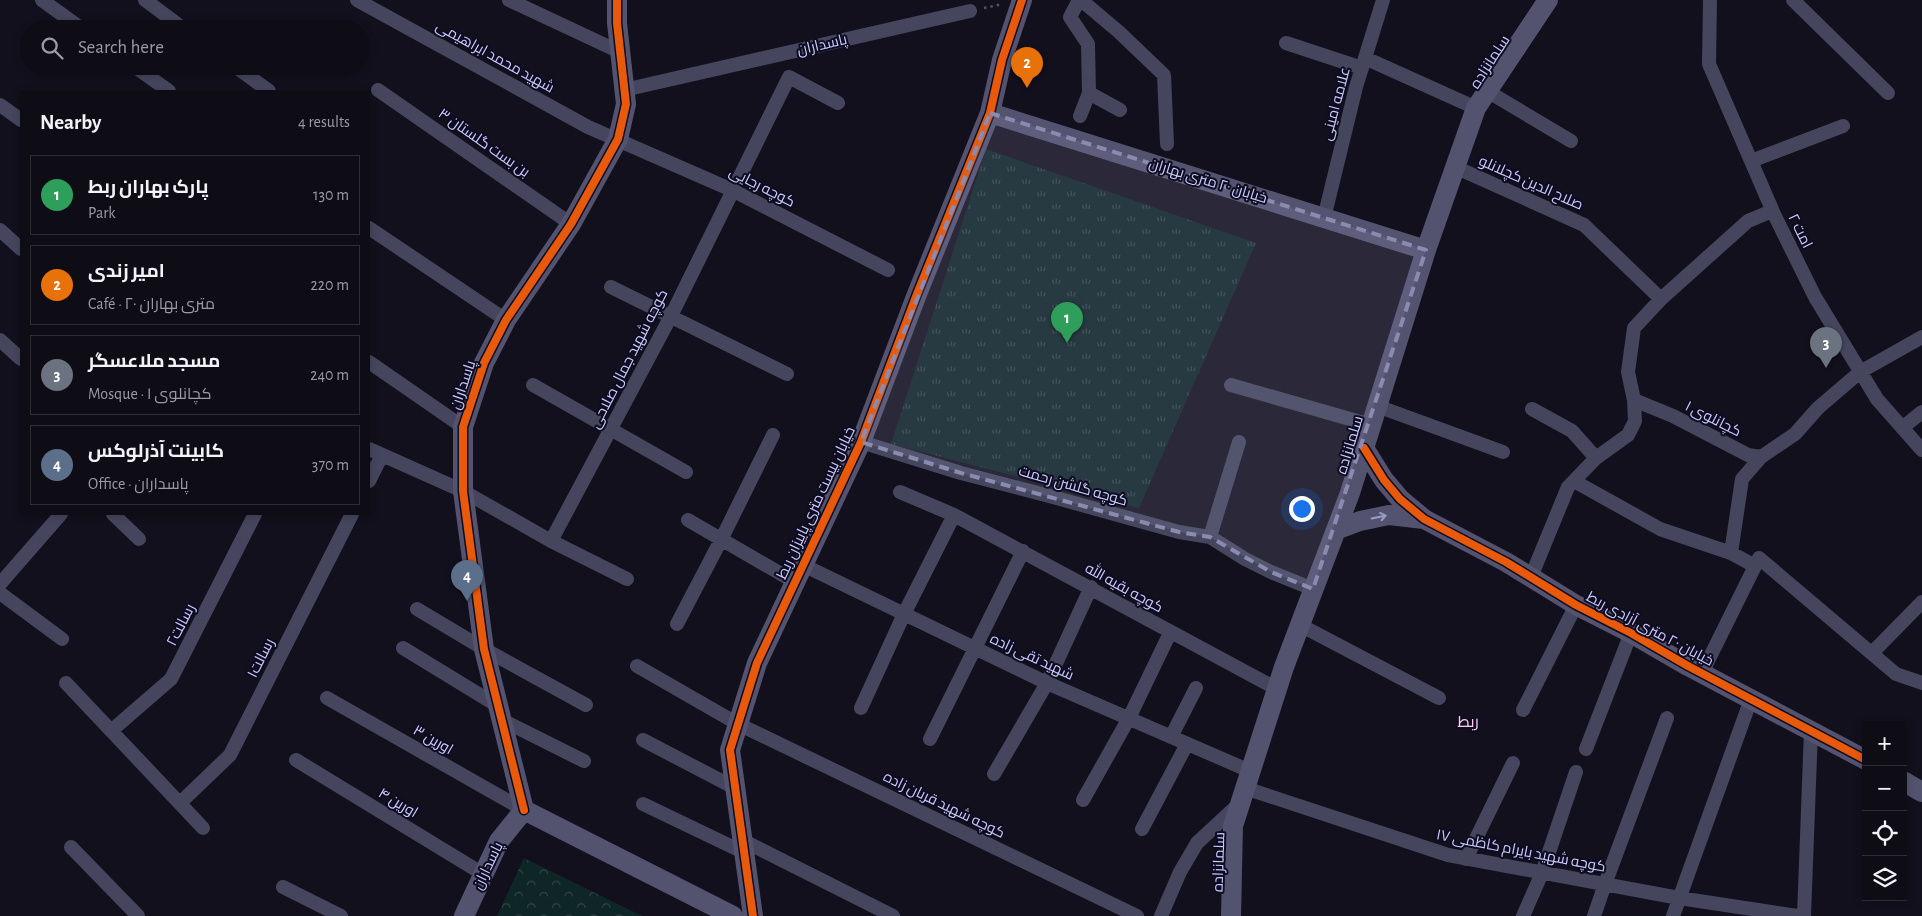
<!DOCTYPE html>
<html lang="en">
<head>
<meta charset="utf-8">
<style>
  :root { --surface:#0e0c15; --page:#1c1a22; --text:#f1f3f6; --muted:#9b9ba0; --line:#2e2c34; --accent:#db2777 }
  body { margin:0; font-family:"Alegreya Sans",Cairo,sans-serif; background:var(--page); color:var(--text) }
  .controls { position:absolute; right:15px; bottom:15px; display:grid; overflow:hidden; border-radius:0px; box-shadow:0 2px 8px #0003 }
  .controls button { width:45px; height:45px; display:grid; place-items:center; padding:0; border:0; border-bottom:1px solid var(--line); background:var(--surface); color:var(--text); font:25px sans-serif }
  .you { position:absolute; left:1301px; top:508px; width:18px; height:18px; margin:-12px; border:4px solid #fff; border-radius:50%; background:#1a73e8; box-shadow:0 0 0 8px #1a73e833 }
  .badge { display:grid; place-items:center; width:32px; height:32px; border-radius:50%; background:var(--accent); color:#fff; font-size:16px; font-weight:700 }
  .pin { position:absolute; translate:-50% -41px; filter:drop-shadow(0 1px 2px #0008) }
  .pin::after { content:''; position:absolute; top:26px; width:18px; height:15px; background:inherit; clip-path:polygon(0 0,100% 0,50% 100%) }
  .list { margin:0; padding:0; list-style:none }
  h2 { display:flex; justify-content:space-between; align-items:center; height:65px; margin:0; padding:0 20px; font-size:21px }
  h2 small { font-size:16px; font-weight:400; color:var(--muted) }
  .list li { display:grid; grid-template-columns:32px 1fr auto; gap:15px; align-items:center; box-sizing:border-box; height:80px; margin:0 10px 10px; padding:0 10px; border:1px solid var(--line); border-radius:0px }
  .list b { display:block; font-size:19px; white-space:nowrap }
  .list p { margin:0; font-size:16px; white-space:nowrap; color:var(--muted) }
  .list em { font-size:16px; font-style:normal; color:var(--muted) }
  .icon { flex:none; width:28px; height:28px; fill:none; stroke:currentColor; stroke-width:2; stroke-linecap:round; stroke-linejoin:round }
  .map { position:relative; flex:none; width:1922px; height:916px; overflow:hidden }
  .search { position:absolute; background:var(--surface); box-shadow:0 2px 8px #0003; left:20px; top:20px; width:350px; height:55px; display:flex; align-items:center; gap:12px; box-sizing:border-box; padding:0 18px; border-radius:28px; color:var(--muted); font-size:19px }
  .panel { position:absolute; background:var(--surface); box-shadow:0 2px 8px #0003; left:20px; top:90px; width:350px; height:425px; border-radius:0px }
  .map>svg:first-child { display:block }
</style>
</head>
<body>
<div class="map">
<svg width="1922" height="916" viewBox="0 0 1922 916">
  <defs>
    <pattern id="forest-crowns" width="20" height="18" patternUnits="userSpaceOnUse" patternTransform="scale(1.25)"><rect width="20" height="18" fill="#0f2626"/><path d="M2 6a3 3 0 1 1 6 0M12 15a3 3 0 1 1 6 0" fill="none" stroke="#314447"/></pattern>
    <pattern id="park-tufts" width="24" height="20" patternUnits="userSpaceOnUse" patternTransform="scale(1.25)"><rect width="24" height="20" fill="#0f2626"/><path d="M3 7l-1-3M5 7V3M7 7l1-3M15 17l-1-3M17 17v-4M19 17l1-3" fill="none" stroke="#314447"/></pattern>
  </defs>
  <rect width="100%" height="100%" fill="#12101c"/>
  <path fill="url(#forest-crowns)" d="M524,858L642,916H497Z"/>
  <path fill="url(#park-tufts)" d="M986,149L1256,243L1139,508L891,444Z"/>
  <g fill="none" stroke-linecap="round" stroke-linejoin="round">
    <path stroke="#475763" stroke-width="2.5" stroke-dasharray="2.5 4" stroke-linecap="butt" d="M984,8L1003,4"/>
    <path stroke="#45465d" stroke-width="14" d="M42,0L82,29
      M145,0L184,29
      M357,0L588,127L732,190L888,270
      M509,0L620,52
      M1079,0L1070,17L1088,44L1089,93L1080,116
      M1081,0L1119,32L1164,75L1167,144
      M1710,0L1709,64L1774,214L1815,297L1877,399L1922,450
      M1793,0L1888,93
      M1286,43L1362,68
      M1365,58L1476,108
      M134,66L169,91
      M235,66L269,91
      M378,90L571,224
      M624,90L970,11
      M1487,91L1571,141
      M1089,93L1120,110
      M0,105L21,120
      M1751,161L1843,126
      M1455,167L1584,225L1661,299L1748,221L1772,211
      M1324,218L1356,87L1383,0
      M369,228L506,320
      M0,230L21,249
      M611,287L787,374
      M1661,299L1634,328L1628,372L1634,400L1673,416L1748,455L1761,457L1795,434L1818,408L1860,372L1922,337
      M0,340L21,359
      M369,362L463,427
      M533,385L686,472
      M1231,385L1371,425
      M1377,406L1503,452
      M1532,409L1572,431L1596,458
      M1902,428L1922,412
      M861,442L961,473L1053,497L1179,532L1210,537L1245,559L1271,572L1313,589
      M369,449L463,491L551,541L627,579
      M369,481L382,455
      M1574,481L1660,529L1731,553
      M900,492L954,515L1277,689
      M113,514L139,539
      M688,520L795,582
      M1210,537L1239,442
      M551,541L671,316L789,77L838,103
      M803,565L1047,683L1250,771
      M1755,566L1731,553L1742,479L1761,457
      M1531,577L1568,487L1596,458L1628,435L1635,421L1634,400
      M0,584L61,514
      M0,593L62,639
      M417,609L484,649L586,705
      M677,624L721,540L773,435
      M1300,625L1439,698
      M403,648L498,706
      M1872,653L1922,602
      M637,666L738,724L1137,916
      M1702,673L1759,558L1896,674L1922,683
      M66,683L203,828
      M327,698L524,810
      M861,708L904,614L954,515
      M1523,710L1576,605
      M502,720L584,761
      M111,731L171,679L255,514
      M1171,737L1196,688
      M930,739L1023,551
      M643,740L735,788
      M1586,749L1631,633
      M296,760L483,874
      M994,774L1047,683L1091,587
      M1245,788L1448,855L1679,898L1798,916
      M1083,800L1129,718L1170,633
      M180,803L230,755L352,514
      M643,804L743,852
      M1142,829L1187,744
      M742,840L893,916
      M71,847L138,916
      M1466,859L1513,763
      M283,887L341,916
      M1161,916L1180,872L1197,843L1239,804
      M1523,916L1542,873L1576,772
      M1594,916L1605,884L1667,718
      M1673,916L1751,699
      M1804,916L1811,730"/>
    <path stroke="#535370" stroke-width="20" d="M990,113L1426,250
      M1364,448L1384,480L1400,499L1424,519L1506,562L1576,605L1631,633L1688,666L1866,760
      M1336,530L1360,521L1389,515L1424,519
      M1903,781L1922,792
      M524,810L484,649L463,491V427L484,363L506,320L571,224L618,139L626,104L617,23V0
      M524,810L733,916
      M464,916L499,841L524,810
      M753,916L730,750L757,663L861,442L917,294L990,113L1002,60L1022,0
      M1231,916L1233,826L1284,667L1350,493L1426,250L1476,108L1548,0"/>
    <defs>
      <path id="cycleway" d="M1364,448L1384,480L1400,499L1424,519L1506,562L1576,605L1631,633L1688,666L1866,760
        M524,810L484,649L463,491V427L484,363L506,320L571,224L618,139L626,104L617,23V0
        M753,916L730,750L757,663L861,442L917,294L990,113L1002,60L1022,0"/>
    </defs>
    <use href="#cycleway" stroke="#0e0c20" stroke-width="11"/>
    <use href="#cycleway" stroke="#e8590c" stroke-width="8"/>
  </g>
  <defs><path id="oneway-shaft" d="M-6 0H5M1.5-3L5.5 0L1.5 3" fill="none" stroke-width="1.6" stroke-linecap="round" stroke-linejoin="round" transform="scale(1.25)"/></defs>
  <use stroke="#9c9bc6" href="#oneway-shaft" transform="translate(1379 517) rotate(-12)"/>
  <path fill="#8c8ab0" fill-opacity="0.2" stroke="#8c8ab0" stroke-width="4" stroke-dasharray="10 6" stroke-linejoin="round" d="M990,113L1426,250L1313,589L1271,572L1210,537L1179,532L961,473L861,442Z"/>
  <g text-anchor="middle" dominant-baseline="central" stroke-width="4" stroke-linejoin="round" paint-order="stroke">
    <g font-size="15" fill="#cdcbff" stroke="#0e0c20">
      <text transform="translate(822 45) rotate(-13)">پاسداران</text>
      <text transform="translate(495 57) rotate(29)">شهید محمد ابراهیمی</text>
      <text transform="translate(1490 62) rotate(-57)">سلمانزاده</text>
      <text transform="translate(1336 104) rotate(-75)">علامه امینی</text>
      <text transform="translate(484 143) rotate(35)">بن بست گلستان ۳</text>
      <text transform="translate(1208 181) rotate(17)">خیابان ۲۰ متری بهاران</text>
      <text transform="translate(1531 183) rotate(24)">صلاح الدین کچلانلو</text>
      <text transform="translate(762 187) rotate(27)">کوچه رجایی</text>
      <text transform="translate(1800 231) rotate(64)">امت ۲</text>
      <text transform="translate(629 359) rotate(-63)">کوچه شهید جمال صلاحی</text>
      <text transform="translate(463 385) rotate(-71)">پاسداران</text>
      <text transform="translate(1713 419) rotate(27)">کچانلوی ۱</text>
      <text transform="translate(1350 445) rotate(-73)">سلمانزاده</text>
      <text transform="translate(1073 486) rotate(16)">کوچه گلشن رحمت</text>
      <text transform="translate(816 503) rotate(-65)">خیابان بیست متری پاییزان ربط</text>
      <text transform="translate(1124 588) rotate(29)">کوچه بقیه الله</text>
      <text transform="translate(181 625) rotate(-63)">رسالت۲</text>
      <text transform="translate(1650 629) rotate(28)">خیابان ۲۰ متری آزادی ربط</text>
      <text transform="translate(1032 657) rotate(25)">شهید تقی زاده</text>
      <text transform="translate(261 658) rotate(-63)">رسالت۱</text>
      <text transform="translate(433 740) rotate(30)">اورین ۳</text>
      <text transform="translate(398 803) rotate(31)">اورین ۴</text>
      <text transform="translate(944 805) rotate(26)">کوچه شهید قربان زاده</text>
      <text transform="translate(1521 851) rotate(11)">کوچه شهید بایرام کاظمی ۱۷</text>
      <text transform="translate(1219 862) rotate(-88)">سلمانزاده</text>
      <text transform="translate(488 866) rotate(-64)">پاسداران</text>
    </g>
    <g font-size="16" fill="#ffcdf1" stroke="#0e0c20">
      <text x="1468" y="722">ربط</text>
    </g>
  </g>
</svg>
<div class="controls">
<button>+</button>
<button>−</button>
<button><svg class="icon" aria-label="locate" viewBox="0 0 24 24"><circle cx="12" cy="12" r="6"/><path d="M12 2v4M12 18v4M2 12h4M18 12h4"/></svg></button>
<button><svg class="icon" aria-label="layers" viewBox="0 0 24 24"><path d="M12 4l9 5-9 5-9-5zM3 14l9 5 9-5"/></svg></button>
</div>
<div class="you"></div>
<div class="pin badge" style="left:1067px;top:343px;background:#2e9e5b">1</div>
<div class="pin badge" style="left:1027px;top:88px;background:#e8710a">2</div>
<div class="pin badge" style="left:1826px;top:368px;background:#6b7280">3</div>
<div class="pin badge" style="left:467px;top:601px;background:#5c6f8a">4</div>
<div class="search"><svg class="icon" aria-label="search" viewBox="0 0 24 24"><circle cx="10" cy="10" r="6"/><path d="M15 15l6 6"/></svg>Search here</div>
<section class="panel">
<h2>Nearby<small>4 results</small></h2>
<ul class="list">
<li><span class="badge" style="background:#2e9e5b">1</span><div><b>پارک بهاران ربط</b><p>Park</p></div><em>130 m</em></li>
<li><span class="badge" style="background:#e8710a">2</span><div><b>امیر زندی</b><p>Café · ۲۰ متری بهاران</p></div><em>220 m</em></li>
<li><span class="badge" style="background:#6b7280">3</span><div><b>مسجد ملاعسگر</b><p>Mosque · کچانلوی ۱</p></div><em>240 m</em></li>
<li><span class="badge" style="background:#5c6f8a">4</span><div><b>کابینت آذرلوکس</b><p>Office · پاسداران</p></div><em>370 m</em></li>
</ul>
</section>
</div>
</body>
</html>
